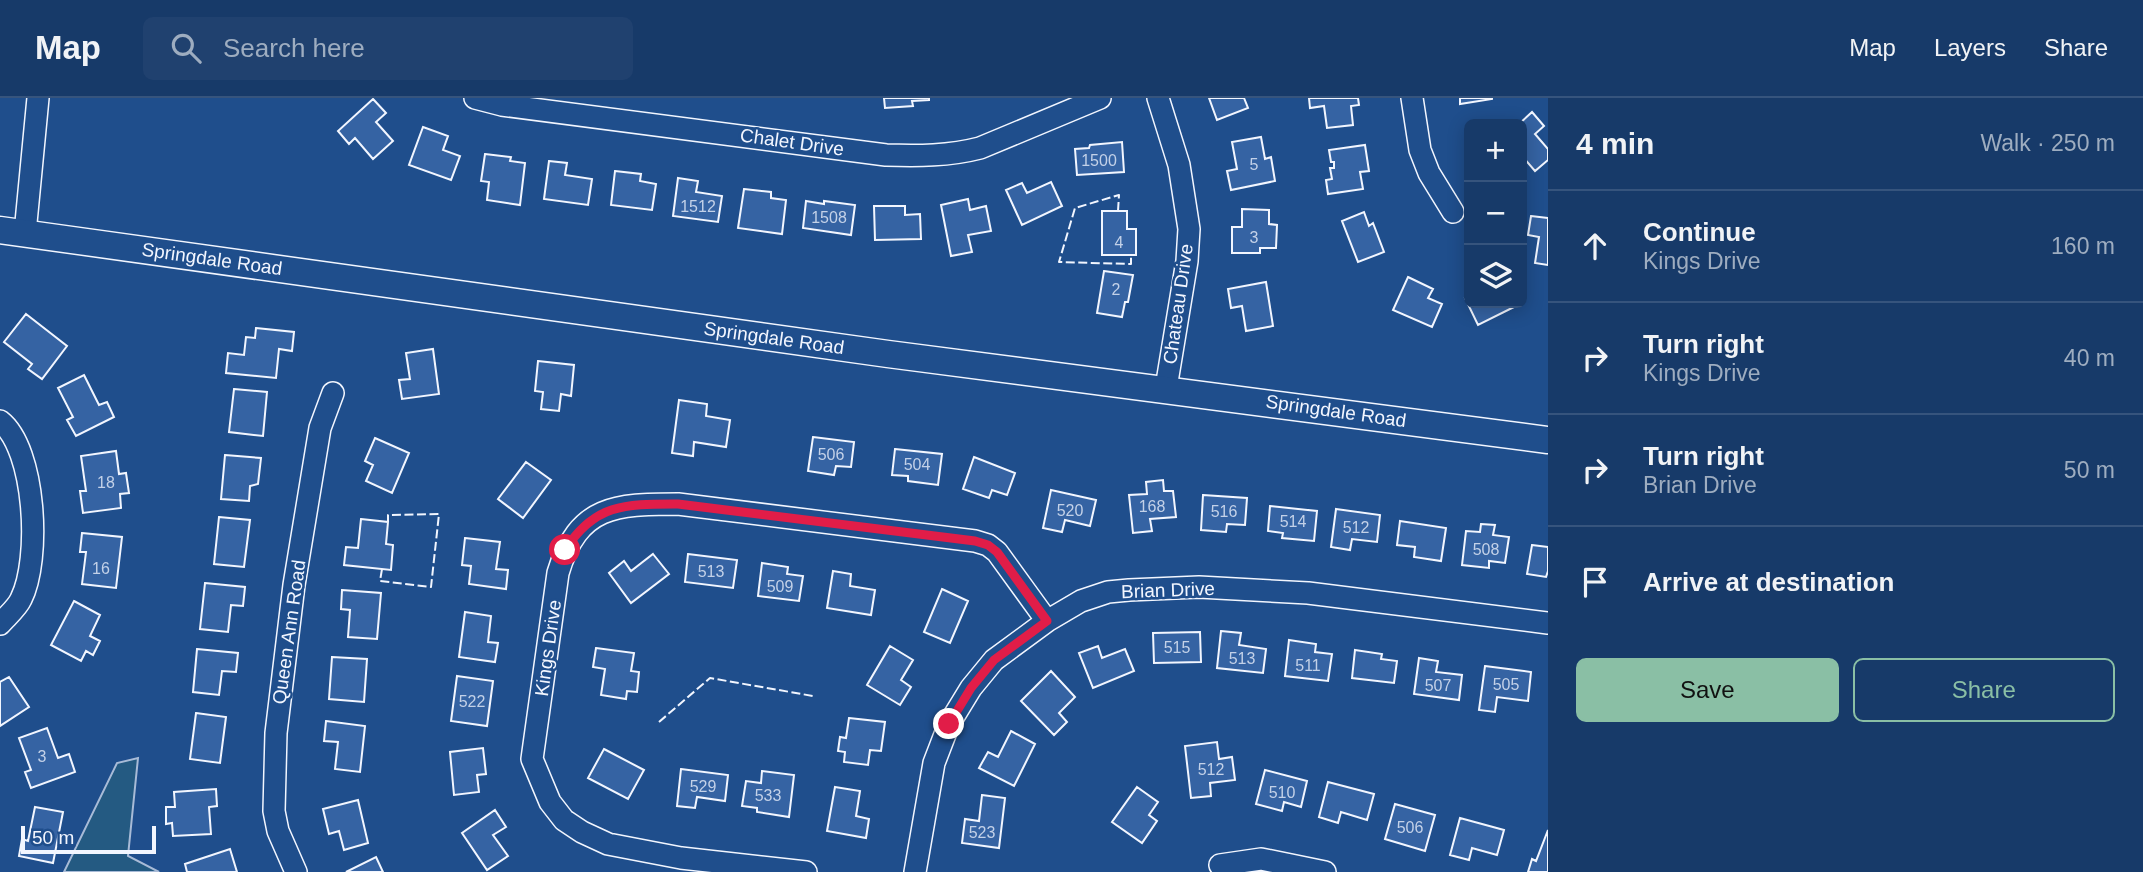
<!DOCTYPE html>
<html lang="en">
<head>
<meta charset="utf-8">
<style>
  :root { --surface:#173a69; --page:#20416f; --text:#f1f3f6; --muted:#9eadc0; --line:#36547d; --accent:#8abfa5 }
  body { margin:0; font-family:Arial,sans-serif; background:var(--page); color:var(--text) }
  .controls { position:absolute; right:21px; top:21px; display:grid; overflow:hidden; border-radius:10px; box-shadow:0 4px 18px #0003 }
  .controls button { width:63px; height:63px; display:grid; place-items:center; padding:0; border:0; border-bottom:2px solid var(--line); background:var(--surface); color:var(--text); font:35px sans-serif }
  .scale { position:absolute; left:21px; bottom:18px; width:135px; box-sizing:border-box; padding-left:7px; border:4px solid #f2f6ff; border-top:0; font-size:19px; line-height:24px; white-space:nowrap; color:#f2f6ff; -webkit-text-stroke:5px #1f4e8c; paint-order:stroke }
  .stop { position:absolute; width:21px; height:21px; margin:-16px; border:5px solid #e11d48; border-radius:50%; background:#fff }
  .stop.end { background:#e11d48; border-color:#fff; box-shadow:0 2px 7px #0008 }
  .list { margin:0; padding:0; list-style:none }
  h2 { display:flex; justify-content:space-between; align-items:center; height:91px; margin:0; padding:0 28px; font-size:30px }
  h2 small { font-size:23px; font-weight:400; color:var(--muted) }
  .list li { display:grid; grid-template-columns:46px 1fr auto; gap:21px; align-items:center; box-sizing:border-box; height:112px; padding:0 28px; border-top:2px solid var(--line) }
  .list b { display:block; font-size:26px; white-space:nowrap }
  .list p { margin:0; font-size:23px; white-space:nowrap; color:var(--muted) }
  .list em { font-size:23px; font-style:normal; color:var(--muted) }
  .actions { display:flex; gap:14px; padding:21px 28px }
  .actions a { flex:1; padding:16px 0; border:2px solid var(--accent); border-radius:10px; text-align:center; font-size:24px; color:var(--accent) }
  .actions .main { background:var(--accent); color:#111 }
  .icon { flex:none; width:38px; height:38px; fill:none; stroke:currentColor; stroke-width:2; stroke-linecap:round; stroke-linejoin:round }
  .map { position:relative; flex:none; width:1548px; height:774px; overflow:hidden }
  header { display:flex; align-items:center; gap:42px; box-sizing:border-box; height:98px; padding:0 35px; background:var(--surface); border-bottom:2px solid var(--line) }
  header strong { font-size:33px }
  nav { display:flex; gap:38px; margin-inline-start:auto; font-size:24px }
  .search { width:490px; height:63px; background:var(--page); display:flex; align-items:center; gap:18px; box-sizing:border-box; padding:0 24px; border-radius:10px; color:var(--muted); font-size:26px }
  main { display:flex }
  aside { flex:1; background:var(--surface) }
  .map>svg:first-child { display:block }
</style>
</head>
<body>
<header>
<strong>Map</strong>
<div class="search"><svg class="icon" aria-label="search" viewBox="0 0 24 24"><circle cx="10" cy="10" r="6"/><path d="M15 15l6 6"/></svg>Search here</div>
<nav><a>Map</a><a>Layers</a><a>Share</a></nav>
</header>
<main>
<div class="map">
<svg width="1548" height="774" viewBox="0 0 1548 774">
  <rect width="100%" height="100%" fill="#1f4e8c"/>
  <path fill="#245a82" stroke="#a8bbd7" stroke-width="2" d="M138,660L128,758L159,774H64L117,665Z"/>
  <path fill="#3563a3" stroke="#f2f6ff" stroke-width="2" d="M884,0H929V2L912,3L913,8L885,10Z
    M1209,0H1244L1248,10L1217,22Z
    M1309,0H1358L1359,7L1351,8L1353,27L1327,30L1324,8L1310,10Z
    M1460,0H1492V1L1460,6Z
    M373,1L386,15L376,24L393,43L373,61L355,40L349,46L338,33Z
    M1532,14L1544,28L1535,36L1548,51V62L1535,73L1522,58V26H1519Z
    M423,29L448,38L443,52L460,58L451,82L409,67Z
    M1261,39L1265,61L1271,59L1275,83L1231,92L1227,73L1237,71L1232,44Z
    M1122,44L1124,74L1077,77L1075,51L1089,50L1090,47Z
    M1365,47L1369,73L1360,74L1363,91L1328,96L1326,82L1332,81L1330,70H1334V64H1331L1329,52Z
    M485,56L511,59L510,63L525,65L520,107L487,102L489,84L481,83Z
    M549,63L567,65L565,77L592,81L588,107L544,101Z
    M615,73L641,76L640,83L656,86L652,112L611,107Z
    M678,80L698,83L696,94L722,98L718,124L673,118Z
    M1051,84L1062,108L1022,127L1006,92L1022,85L1027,95Z
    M744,91L771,94V100L786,102L782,136L738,130Z
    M968,101L970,112L986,108L991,133L968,137L972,154L951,158L941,107Z
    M806,103L824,106V103L855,107L851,137L803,130Z
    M874,108H905V117L920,116L921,141L875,142Z
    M1242,111L1269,112V126L1277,127L1276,150H1260V155H1232V129H1242Z
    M1102,113H1127V131H1136V157H1102Z
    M1364,114L1369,128L1373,125L1384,154L1358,164L1342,123Z
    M1531,118L1548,120V167L1535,165L1539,139L1528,137Z
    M1104,173L1133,177L1128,204H1125L1122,219L1097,215Z
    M1408,179L1433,191L1428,200L1442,206L1432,229L1393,212Z
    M1266,184L1273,228L1246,233L1242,208L1231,210L1228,191Z
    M1469,197V205L1520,206L1478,227L1465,200Z
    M26,216L67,248L42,281L28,271L32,266L4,244Z
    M256,230L294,234L292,253L279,251L276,280L226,275L228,255L244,257L246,239L255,240Z
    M433,251L439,296L402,301L399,282L410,281L406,255Z
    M538,263L574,267L571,298L561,296L559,313L541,311L543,294L535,293Z
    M84,277L99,307L107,304L114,319L76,338L67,322L73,319L58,290Z
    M234,291L267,294L263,338L229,334Z
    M679,302L707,306L706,318L730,322L726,349L694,344L693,358L672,355Z
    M813,339L854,344L851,369L836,368L834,377L808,373Z
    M375,340L409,355L392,395L366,383L373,367L365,363Z
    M895,351L942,356L938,387L908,383V378L892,377Z
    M116,353L119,376L126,375L129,395L120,396L121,410L83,415L80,393H86L81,358Z
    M225,357L261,360L258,386L250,388L249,403L221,401Z
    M974,359L1015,375L1007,397L992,392L989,400L963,391Z
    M526,364L551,382L523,420L498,401Z
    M1163,382L1164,393H1173L1176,419L1150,421L1152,433L1133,435L1129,397L1147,396L1146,384Z
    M1051,392L1096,402L1090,428L1065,422L1062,434L1043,430Z
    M1203,397L1247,400L1245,427L1227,426L1226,434L1201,432Z
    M1270,408L1317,413L1314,443L1282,440L1283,435L1268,433Z
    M1336,411L1380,417L1377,444L1352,441L1350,452L1331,449Z
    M219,419L250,422L244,469L214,466Z
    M361,421L388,424L386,446L393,447L391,472L344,467L346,449L358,450Z
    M1400,423L1446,430L1441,463L1414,459L1415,449L1397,447Z
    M1481,426L1495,427L1493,437L1509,439L1505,465L1489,463V470L1462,467L1466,433L1480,434Z
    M82,435L122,439L116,490L82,486L86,454H80Z
    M465,440L500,444L496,471L508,472L506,491L469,486L471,468L462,467Z
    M1532,447L1548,449V473L1546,479L1527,476Z
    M653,456L669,476L631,505L609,475L624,463L631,473Z
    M688,456L737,462L733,490L685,484Z
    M762,465L788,469L787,476L803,478L799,503L758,498Z
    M833,473L851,476L850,488L875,492L871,517L827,510Z
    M205,485L245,489L243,508L231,507L228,534L200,531Z
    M942,491L968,503L950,545L924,534Z
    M342,492L381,495L377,541L348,539L350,512L341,511Z
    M74,503L100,517L90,538L100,543L93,557L86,553L81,563L51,547Z
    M465,514L491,518L488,544L498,545L495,564L459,559Z
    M1221,533L1241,535L1239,547L1266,551L1263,575L1217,570Z
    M1200,534L1201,564L1154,565L1153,535Z
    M1289,542L1316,546L1315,554L1332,556L1328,583L1285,578Z
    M890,548L913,562L901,582L911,589L900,607L867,587Z
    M1098,548L1102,560L1125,551L1134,573L1093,590L1079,555Z
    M596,550L634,555L631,573L639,574L637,594L627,593L626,601L601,597L605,571L593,569Z
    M197,551L238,555L236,574L222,573L219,597L193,594Z
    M1355,552L1382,556L1381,561L1397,563L1394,585L1352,580Z
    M332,559L367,561L364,604L329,601Z
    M1419,560L1438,563L1436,574L1462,577L1459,602L1414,596Z
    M1485,568L1531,574L1528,603L1497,599L1495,614L1479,612Z
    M1051,573L1075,599L1059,615L1067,624L1054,637L1021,603Z
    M457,578L493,583L487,628L451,623Z
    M9,579L29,609L0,628V584Z
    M196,615L226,619L220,665L190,661Z
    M849,620L885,624L881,653L870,652L868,667L844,664L845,654L838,653L840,639L846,640Z
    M326,623L365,628L360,674L335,671L338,644L324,643Z
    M47,630L58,660L69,656L75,674L31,690L25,674L31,672L19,640Z
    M1011,633L1035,646L1014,688L979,670L988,654L998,659Z
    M1217,644L1219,661L1232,659L1235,682L1210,685L1211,698L1191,700L1185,648Z
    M483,650L486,676L477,677L479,694L454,697L450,654Z
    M604,651L644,672L628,701L588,680Z
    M681,671L728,677L725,703L697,699L695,710L677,708Z
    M1265,672L1307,683L1301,709L1284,704L1282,713L1256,706Z
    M762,673L794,677L789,719L757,714V710L742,708L746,683L761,685Z
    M1328,684L1374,696L1367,722L1341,714L1338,725L1319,719Z
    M835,689L860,693L856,718L869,721L866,740L827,733Z
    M1137,689L1158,704L1149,717L1157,723L1142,745L1112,724Z
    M216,691L217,708L209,709L211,736L173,738L172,725L166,726V709H175L174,694Z
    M982,697L1005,700L999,750L962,745L965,721L979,723Z
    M358,702L368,745L344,752L339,733L329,736L323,711Z
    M1395,706L1435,717L1425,753L1385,741Z
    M35,709L63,714L53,765L19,758L22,741L28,743Z
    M495,712L506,729L493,737L508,758L487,772L462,735Z
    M1460,720L1504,732L1497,757L1472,750L1469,762L1450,757Z
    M1548,732V774H1528L1532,761L1536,763Z
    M230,751L237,774H187L185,766Z
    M376,759L383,774H346Z"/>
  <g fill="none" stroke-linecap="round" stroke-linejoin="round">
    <defs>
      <path id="minor" d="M475,0L502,7L886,57C918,58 949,58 980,50L1100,0
        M1158,0L1179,67L1189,131L1187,163L1166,290
        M1412,0L1420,52L1429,75L1453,114
        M25,135L38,0
        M0,323C36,351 41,462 21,501C17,510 7,518 0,526
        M1220,767L1261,761L1325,774
        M296,774L278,733L274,713L276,635L294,487L320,330L333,295
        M806,774L681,760L608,746L582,734L564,722L550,704L532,661L558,475C578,407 616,406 678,406L975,443L988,447L997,454L1047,523
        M915,774L934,665L949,626L971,590L994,562L1047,523L1081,503L1108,494L1129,492L1199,489L1308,495L1548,525"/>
      <path id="major" d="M0,132L888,256L1548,342"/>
    </defs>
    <use href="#minor" stroke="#f2f6ff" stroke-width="24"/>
    <use href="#major" stroke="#f2f6ff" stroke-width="29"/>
    <use href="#minor" stroke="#1f4e8c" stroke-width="21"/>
    <use href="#major" stroke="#1f4e8c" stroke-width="26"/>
    <path stroke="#f2f6ff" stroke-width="2" stroke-dasharray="9 3.5" stroke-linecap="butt" d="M1118,113L1119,97L1075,110L1059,164L1131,166V157
      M382,471L380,483L431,489L439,416L388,417V424
      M659,624L710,580L813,598"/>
  </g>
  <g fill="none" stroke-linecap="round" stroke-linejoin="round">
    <path stroke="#e11d48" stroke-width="9" d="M565,452C595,405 626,406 678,406L975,443L988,447L997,454L1047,523L994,562L971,590L949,626"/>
  </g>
  <g text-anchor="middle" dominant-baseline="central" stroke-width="5" stroke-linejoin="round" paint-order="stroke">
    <g font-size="16" fill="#c3d1e8">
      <text x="1099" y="62">1500</text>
      <text x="1254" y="66">5</text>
      <text x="698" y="108">1512</text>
      <text x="829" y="119">1508</text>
      <text x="1254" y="139">3</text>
      <text x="1119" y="144">4</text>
      <text x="1116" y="191">2</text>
      <text x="831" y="356">506</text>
      <text x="917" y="366">504</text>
      <text x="106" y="384">18</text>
      <text x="1152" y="408">168</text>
      <text x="1070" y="412">520</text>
      <text x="1224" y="413">516</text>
      <text x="1293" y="423">514</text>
      <text x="1356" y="429">512</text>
      <text x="1486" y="451">508</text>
      <text x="101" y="470">16</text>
      <text x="711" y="473">513</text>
      <text x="780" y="488">509</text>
      <text x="1177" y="549">515</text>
      <text x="1242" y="560">513</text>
      <text x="1308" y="567">511</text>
      <text x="1506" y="586">505</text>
      <text x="1438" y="587">507</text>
      <text x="472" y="603">522</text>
      <text x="42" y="658">3</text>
      <text x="1211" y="671">512</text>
      <text x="703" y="688">529</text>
      <text x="1282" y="694">510</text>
      <text x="768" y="697">533</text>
      <text x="1410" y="729">506</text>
      <text x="982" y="734">523</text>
    </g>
    <g font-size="19" fill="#f2f6ff" stroke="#1f4e8c">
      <text transform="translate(792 44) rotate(8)">Chalet Drive</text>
      <text transform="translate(212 161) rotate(8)">Springdale Road</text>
      <text transform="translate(1178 206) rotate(-82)">Chateau Drive</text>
      <text transform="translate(774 240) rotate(8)">Springdale Road</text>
      <text transform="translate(1336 313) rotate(8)">Springdale Road</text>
      <text transform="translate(1168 492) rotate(-2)">Brian Drive</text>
      <text transform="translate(289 534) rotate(-82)">Queen Ann Road</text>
      <text transform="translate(548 550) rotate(-82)">Kings Drive</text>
    </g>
  </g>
</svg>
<div class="controls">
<button>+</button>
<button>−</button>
<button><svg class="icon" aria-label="layers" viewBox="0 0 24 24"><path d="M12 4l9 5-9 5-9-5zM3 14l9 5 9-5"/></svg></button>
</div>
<div class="scale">50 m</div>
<div class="stop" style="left:565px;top:452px"></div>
<div class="stop end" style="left:949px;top:626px"></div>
</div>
<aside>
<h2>4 min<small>Walk · 250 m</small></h2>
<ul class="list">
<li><svg class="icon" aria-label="ahead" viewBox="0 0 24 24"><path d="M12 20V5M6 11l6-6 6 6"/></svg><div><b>Continue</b><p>Kings Drive</p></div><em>160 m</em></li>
<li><svg class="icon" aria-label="right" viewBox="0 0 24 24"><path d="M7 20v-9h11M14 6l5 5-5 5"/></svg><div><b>Turn right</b><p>Kings Drive</p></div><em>40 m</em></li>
<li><svg class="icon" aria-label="right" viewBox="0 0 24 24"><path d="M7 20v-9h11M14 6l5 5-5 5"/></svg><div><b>Turn right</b><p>Brian Drive</p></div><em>50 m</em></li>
<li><svg class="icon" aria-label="arrive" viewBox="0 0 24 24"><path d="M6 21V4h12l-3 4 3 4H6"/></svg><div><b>Arrive at destination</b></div></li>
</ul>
<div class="actions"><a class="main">Save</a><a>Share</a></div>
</aside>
</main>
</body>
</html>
